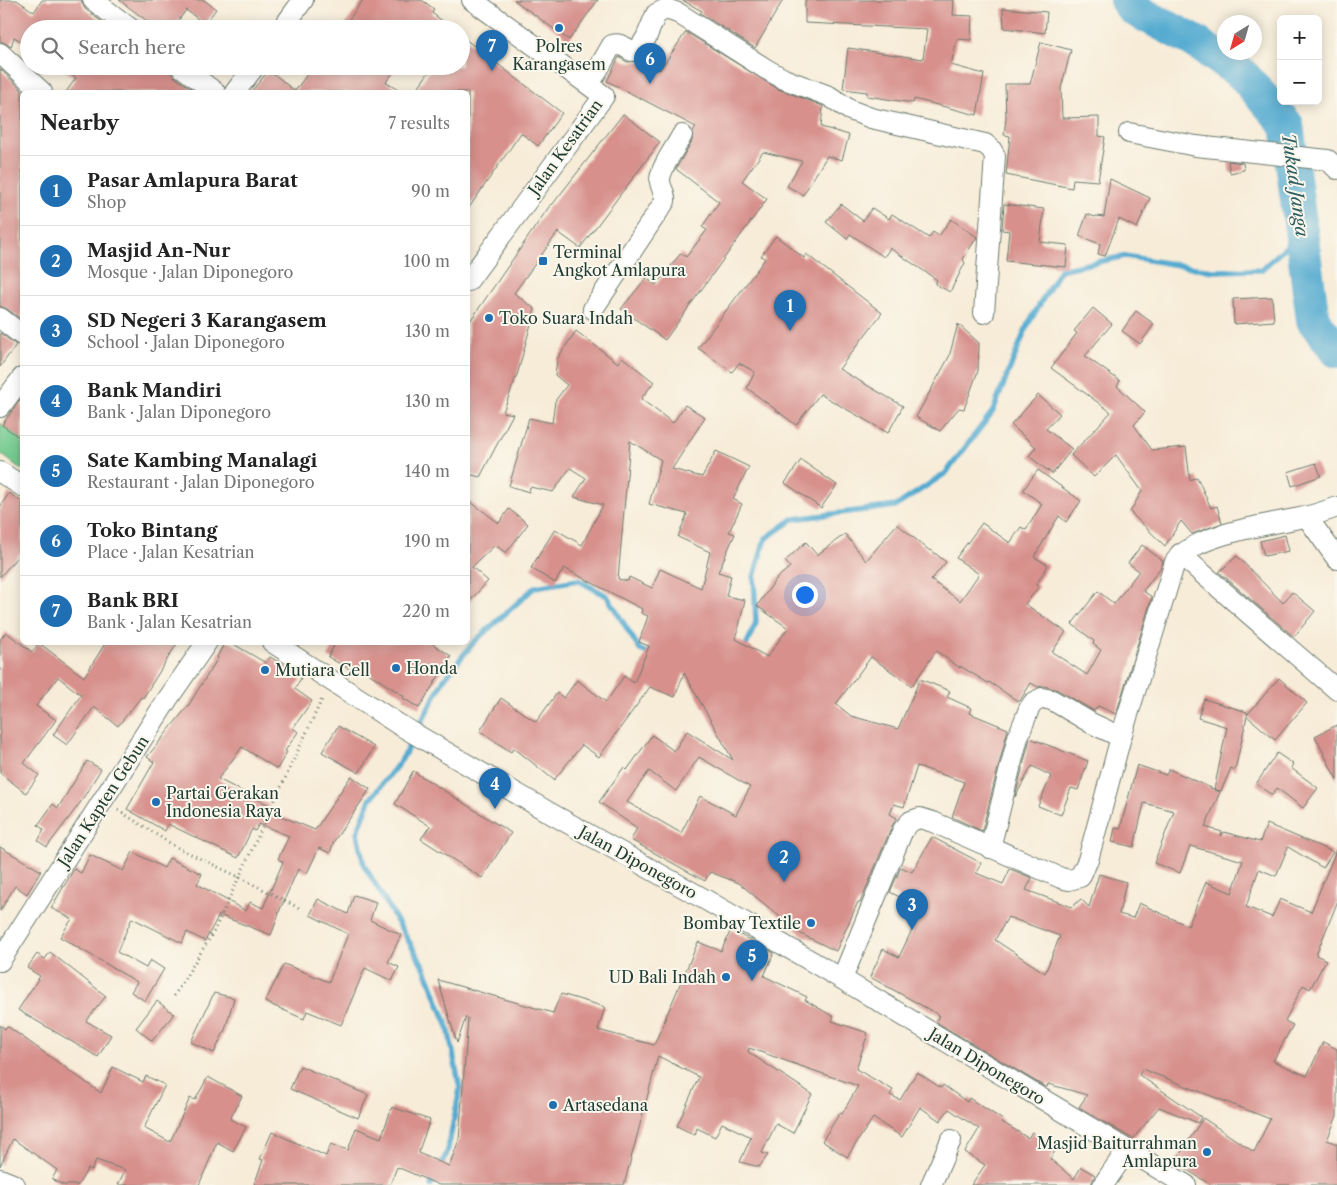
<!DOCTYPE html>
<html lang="en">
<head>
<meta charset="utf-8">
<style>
  :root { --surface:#fff; --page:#f6f6f6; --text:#222; --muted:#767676; --line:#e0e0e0; --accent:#1f6fb2 }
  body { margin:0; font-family:"Libre Caslon Text",serif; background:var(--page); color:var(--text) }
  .controls { position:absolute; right:15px; top:15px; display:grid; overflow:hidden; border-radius:8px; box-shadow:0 2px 12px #0003 }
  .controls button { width:45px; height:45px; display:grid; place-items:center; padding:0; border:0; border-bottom:1px solid var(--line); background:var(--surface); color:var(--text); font:25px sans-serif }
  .compass { position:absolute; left:1217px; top:15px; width:45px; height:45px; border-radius:50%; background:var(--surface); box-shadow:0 2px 12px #0003; rotate:217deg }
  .you { position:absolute; left:804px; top:594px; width:18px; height:18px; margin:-12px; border:4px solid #fff; border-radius:50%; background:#1a73e8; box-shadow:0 0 0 8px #1a73e833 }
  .badge { display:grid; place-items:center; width:32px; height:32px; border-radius:50%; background:var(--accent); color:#fff; font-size:16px; font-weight:700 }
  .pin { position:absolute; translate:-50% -41px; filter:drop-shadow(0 1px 2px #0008) }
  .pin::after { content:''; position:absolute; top:26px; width:18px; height:15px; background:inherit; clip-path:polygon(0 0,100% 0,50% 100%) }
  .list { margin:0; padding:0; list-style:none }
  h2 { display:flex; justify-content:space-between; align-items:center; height:65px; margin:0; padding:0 20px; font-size:21px }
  h2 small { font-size:16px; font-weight:400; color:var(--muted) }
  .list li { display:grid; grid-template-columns:32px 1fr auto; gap:15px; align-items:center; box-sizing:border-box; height:70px; padding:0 20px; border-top:1px solid var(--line) }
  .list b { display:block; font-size:19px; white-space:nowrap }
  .list p { margin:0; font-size:16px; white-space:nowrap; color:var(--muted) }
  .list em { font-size:16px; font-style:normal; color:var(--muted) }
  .icon { flex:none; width:28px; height:28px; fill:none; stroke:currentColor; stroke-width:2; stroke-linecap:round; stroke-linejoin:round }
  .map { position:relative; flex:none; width:1337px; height:1185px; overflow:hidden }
  .search { position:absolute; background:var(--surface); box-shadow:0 2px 12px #0003; left:20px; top:20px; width:450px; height:55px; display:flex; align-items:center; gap:12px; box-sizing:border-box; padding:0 18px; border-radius:28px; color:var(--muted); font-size:19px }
  .panel { position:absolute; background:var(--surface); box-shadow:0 2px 12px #0003; left:20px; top:90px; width:450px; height:555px; border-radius:8px }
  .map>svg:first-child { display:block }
</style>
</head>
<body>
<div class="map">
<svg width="1337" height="1185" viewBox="0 0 1337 1185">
  <rect width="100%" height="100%" fill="#fbf7ec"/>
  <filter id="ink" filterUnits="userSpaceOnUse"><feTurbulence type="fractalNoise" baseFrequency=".02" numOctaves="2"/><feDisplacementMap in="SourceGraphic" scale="10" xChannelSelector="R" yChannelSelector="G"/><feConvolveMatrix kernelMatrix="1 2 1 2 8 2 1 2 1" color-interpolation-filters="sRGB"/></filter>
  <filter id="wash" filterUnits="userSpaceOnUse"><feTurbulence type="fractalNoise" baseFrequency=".0096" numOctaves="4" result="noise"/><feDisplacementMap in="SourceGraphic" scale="20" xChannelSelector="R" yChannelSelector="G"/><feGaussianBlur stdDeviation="1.12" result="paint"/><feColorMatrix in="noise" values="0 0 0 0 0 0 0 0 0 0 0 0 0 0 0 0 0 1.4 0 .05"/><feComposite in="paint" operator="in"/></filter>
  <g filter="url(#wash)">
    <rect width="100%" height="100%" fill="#f7ecd8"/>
    <path fill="#74cb90" stroke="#4a8462" d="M0,423L22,439V470L0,453Z"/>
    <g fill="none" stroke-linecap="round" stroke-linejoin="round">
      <path stroke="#53aad0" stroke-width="5.5" d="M744,650L756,623L754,577L765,539L793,519L896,506L946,473L993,411L1027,326L1060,270L1125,256L1213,271L1261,270L1302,232
        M431,1185L447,1153L460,1089L448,1027L425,969L364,865L357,833L370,800L402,759L444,679L474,642L535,587L578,580L607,596L640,650L653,655"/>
      <path stroke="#53aad0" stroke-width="34" d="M1126,0L1133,9L1194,41L1243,75L1287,125L1313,320L1337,351"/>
    </g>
    <g id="blocks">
      <path fill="#d7908c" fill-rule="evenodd" d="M0,0H17L34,12L42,0H81L85,9L102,22L97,29H29V46L14,37L11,47L3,42L0,41Z
        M119,0H204L216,9L205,24L186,10L172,29H158Z
        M363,0H422L434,9L432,13L453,29H342Z
        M514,0H598L569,40Z
        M682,0H783L755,48L700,13L702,11Z
        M805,0H954L953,15L972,16L971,40L957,39L951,65L984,74L977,115L914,99L913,103L867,96V92L843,89L848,48L923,59L927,29L805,23Z
        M1003,8L1047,12L1045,33L1004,28Z
        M686,32L778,89L823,106L821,127L849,135L842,160L827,156L803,195L787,186L802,161L763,152L742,181L767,199L665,340L621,309L646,278L656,285L681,253L686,257L707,230L702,227L719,202L676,169L692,141L693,131L696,127L607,81L619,57L627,62L640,61L660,70Z
        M461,36L562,113L538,146L521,133L468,209V92H415L433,66H461Z
        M1041,42L1071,50L1061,88L1062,118L1099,117V136L1105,137L1098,181L1073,179L1072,188L1006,175L1010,136L1004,135L1006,119L1005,84H1030Z
        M58,66H168L169,71L173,76L196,92H66L76,78Z
        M313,66H398L386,82L402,92H251L269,70L295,91Z
        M0,69L22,90V320L7,309L0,306Z
        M623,114L660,142L580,248L558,232L514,293L535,309L518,372L503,412L513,414L480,477L468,474V324L551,204L552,205Z
        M1228,161L1243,163L1244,170L1230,173Z
        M1110,179L1150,198L1137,228L1119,219L1105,256L1098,254L1100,244L1079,236L1087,214L1095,217L1096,216L1104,217Z
        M841,204L863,221L872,208L889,219L892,214L929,238L933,232L939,236L951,219L977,237L963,259L965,263L950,292L935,284L937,280L890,248L884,257L850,234L847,239L826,222Z
        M1004,204L1044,209L1040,242L1068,245L1066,267L1006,261L1009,231L1002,230Z
        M776,236L804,258L806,254L882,313L839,369L903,406L888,433L820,394L796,425L747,388L755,372L739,363L732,372L698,348L765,259L761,256Z
        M1272,297L1274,321L1234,324L1233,299Z
        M1093,308L1112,324L1085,356L1120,381L1117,386L1145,412L1134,425L1152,450L1186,447L1190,480L1197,477L1211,508L1217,506L1222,523L1192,534L1181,521L1165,546L1130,512L1142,491L1116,455L1094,477L1071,455L1111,412L1051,368L1077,333L1074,331Z
        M1136,311L1154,324L1140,344L1122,331Z
        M958,324L979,343L978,371L964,409L959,408L940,431L916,417L949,357Z
        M576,331L618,363L622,357L654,382L641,399L673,423L685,405L705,417L672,469L702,477L716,451L749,467L733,499L742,504L729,532L735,534L718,572L731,576L726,596L745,600L736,639L767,657L788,628L757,606L776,579L790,567L785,561L806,542L817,555L845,534L866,561L897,524L930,551L931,550L946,562L931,580L960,601L979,574L956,558L982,523L1010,543L1021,527L1026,530L1042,504L1023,490L1038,470L1081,501L1066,522L1059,516L1034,557L1048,565L1036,585L1039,587L1025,604L1066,632L1052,652L1087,675L1101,650L1093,644L1094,641L1072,624L1098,591L1114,604L1139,571L1128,563L1142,545L1163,561L1161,567L1143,591L1152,597L1116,714L1098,706L1094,711L1058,690L1044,686L1038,687L1031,683L1019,702L989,682L988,683L960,666V668L936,651L912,686L871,657L836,704L851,716L898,729L920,679L950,691L947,697L971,708L969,713L1008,729L982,831L952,817L964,782L917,766L904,807L894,804L890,814L897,818L892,826L860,903L858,902L836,951L801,934L739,883L710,872L705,881L631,840L637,828L599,802L624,767L627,770L652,735L674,751L687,731L733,760L684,673L675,697L650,687L599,757L582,745L554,780L514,748L511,752L480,731L501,698L536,722L557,693L564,698L577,680L606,702L624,676L634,683L649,646L639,642L648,616L641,613L642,609L564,568L555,583L531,568L555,529L582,545L603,505L574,497L586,478L570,468L553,492L530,487L529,492L509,486L529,418L552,423L555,401L567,385L555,375L557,359ZM630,441L661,460L649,504L687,514L678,537L710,552L701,588L660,569L652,588L629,577L628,581L618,579ZM699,757L750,787L736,815L700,796L681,833L627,802L649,771L676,791Z
        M0,333L16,345L0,367Z
        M1038,395L1060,414L1046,429L1072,449L1052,474L1029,456L1036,447L1011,425Z
        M22,397V439L2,425Z
        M801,460L837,485L821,508L785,483Z
        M1316,463L1321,476L1292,486L1288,472Z
        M9,493L22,502V551L0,577V507Z
        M468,500L499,523L509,509L528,524L506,553L495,545L472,567L488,581L468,603Z
        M1285,535L1289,551L1264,556L1260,541Z
        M1237,556L1283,603L1292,592L1315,611L1294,637L1219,572Z
        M6,632L32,652L39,643L84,677L106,642H178L143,698L141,697L118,726L94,707L67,745L53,735L81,695L58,677L36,706L56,720L24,763L39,775L26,793L0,773V640Z
        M225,642H230L266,663L270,657L302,676L295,689L312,701L293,728L298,732L285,751L287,752L277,769L242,747L218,779L269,805L266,810L315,830L351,776L370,789L334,841L330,853L319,848L307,873L298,869L278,914H279L271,935L219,915L205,941L187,932L182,943L132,918L117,952L146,968L150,960L164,969L145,1001L131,992L137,982L60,937L72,919L51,908L74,869L81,873L90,855L123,871L133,852L164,868L169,858L202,874L197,884L246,911L250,902L263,908L283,862L278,859L289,836L259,824L255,831L252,829L238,858L168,824L165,831L127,809L154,762L147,757L188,706L218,658L217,657Z
        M336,642H430L451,656L419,708L403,698L404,696L357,666L354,672L328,657Z
        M1279,678L1307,703L1275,740L1247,716L1235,770L1231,768L1221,791L1214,790L1227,727L1198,718L1204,699L1247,712V715Z
        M1337,725V780L1315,736Z
        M338,726L374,747L359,773L322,752Z
        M1030,738L1088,761L1078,790L1071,788L1061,815L1038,806L1051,776L1032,766L1015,797Z
        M1277,753L1293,764L1291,768L1318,788L1303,808L1277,788L1272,795L1256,784Z
        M87,761L101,769L80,803L47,847L38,841L44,830L38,825L53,804L58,808Z
        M1137,765L1166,775L1169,769L1220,792L1205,827L1222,832L1221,836L1224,832L1260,842L1267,824L1333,852L1323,868L1288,847L1276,876L1259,869L1246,907L1272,917L1280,899L1311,912L1337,848V903L1316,955L1326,960L1310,989L1303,985L1285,1021L1293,1025L1273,1061L1307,1076L1323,1042L1337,1049V1116L1327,1140L1337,1144V1185H1211L1175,1162L1203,1118L1254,1152L1270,1119L1142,1069L1139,1075L1201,1117L1198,1123L1159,1107L1133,1139L1079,1107L1087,1095L1048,1084L1047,1087H1045L936,1022L939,1015L870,977L883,949L899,957L922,909L890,892L901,867L912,872L932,837L981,863L976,873L1003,884L1010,869L1032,878L1026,890L1072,907L1081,899L1089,907L1099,874L1126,882L1119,914L1133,918L1139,903L1188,926L1206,882L1232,893L1243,861L1190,846L1180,873L1154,863L1174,811L1144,803L1134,847L1112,842L1115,828L1120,829ZM1008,917L1060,936L1045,973L995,940Z
        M413,771L511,833L482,878L421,839L430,826L395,804Z
        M0,847L41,871L27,894L15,886L0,911Z
        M354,895L376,902L370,920L401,935L388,962L399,967L392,981L365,968L341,1025L307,1011L304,1019L265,1002L284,964L329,982L348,934L310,915L318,899L348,914Z
        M731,930L774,953L764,976L807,997L805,1000L834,1017L832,1021L868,1033L856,1069L893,1090L890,1095L900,1100L917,1072L941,1088L943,1085L967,1102L969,1098L1003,1120L1002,1122L1028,1138L1032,1132L1057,1148L1050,1159L1074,1179L1081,1167L1095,1175L1091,1185H971L985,1165L965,1152L979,1129L949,1109L940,1121L920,1107L902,1137L873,1118L847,1157L822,1141L840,1113L842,1114L858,1086L749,1048L748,1052L812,1094L793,1133L776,1124L762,1153L768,1155L759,1167L740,1162L751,1137L722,1123L715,1137L697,1128L695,1135L677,1126L699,1077L658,1056L624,1185H439L397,1167L390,1185H254L263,1160L260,1159L272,1132L326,1156L331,1144L348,1150L356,1128L381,1138L392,1107L430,1120L418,1153L449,1166L459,1140L468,1018L466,1017L457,1043L438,980L553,1013L561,994L605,1007L598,1030L654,1045L698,942L721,951Z
        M50,952L106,996L86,1021L111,1035L98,1057L18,1010L40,976L27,968L37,954L45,959Z
        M214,993L234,998L225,1030L214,1053L191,1042Z
        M157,1001L174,1014L152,1041L136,1028Z
        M0,1025L5,1029L7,1026L101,1093L113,1067L143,1082L146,1076L165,1085L144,1128L170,1142L190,1098L195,1100L208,1077L242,1096L230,1119L246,1127L233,1151L217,1142L199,1185H118L125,1170L96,1160L92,1170L88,1168L78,1185H63L52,1179L57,1170L13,1139L0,1166Z
        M300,1066L368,1095L358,1118L290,1089Z"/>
    </g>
  </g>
  <g filter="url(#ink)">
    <use href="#blocks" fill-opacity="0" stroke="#6b7a6d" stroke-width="1"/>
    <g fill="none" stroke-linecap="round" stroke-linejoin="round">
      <defs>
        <path id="minor" d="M93,0L131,29
          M282,29L303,0
          M0,53L42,92
          M180,66L215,92
          M589,85L612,45C619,42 626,48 632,51L639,49L646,38L656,14L666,9L678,13L766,69L784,79L829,96L850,110L871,118L985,144L991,149L995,156L984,313
          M235,92L255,66
          M1129,133L1196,146L1328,160L1337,169
          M468,281L604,96L472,0
          M593,309L665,201C666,194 661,189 660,182C659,169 676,147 682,135
          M0,318L22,335
          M0,407L22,378
          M0,472L22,486
          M1307,517L1337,559
          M1180,554L1337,690
          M272,642L398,724L550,813L706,900L842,979L1186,1185
          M990,848L1018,737L1029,709L1033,703L1042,698L1052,700L1091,723L1121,737
          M0,961L167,700L207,642
          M842,979L903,830L911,821L920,818L933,822L1061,878L1069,880L1080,877L1088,860L1121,737L1175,562C1195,533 1270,525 1304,517C1315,515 1326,511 1337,507
          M0,1179L15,1185
          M931,1185L951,1140
          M1103,1185L1127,1150"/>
      </defs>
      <use href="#minor" stroke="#6b7a6d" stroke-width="22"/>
      <path stroke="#6b7a6d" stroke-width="3" stroke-dasharray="1 4" stroke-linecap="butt" d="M118,810L176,847L239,877L301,909
        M174,996L214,931L323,697"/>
      <use href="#minor" stroke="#fff" stroke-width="20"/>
    </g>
  </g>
  <g fill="#1f6fb2" stroke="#fbf7ec" stroke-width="2">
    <circle cx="559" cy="28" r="5"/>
    <rect x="538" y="256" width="10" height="10" rx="2.5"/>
    <circle cx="489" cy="318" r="5"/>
    <circle cx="396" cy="668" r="5"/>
    <circle cx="265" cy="670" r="5"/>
    <circle cx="156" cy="802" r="5"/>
    <circle cx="811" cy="923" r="5"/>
    <circle cx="726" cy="977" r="5"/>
    <circle cx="553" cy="1105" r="5"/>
    <circle cx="1207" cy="1152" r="5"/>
  </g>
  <g text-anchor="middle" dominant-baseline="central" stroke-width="4" stroke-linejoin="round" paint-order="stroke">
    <g font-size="16" fill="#1f3d34" stroke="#fbf7ec" text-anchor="start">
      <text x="559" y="46" text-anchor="middle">Polres<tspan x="559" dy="18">Karangasem</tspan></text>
      <text x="553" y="252">Terminal<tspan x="553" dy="18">Angkot Amlapura</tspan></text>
      <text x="499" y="318">Toko Suara Indah</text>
      <text x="406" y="668">Honda</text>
      <text x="275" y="670">Mutiara Cell</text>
      <text x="166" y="793">Partai Gerakan<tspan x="166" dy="18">Indonesia Raya</tspan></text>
      <text x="801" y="923" text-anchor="end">Bombay Textile</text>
      <text x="716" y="977" text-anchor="end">UD Bali Indah</text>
      <text x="563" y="1105">Artasedana</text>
      <text x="1197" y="1143" text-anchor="end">Masjid Baiturrahman<tspan x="1197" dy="18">Amlapura</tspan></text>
    </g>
    <g font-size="16" fill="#1f3d34" stroke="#fbf7ec">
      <text transform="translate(565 147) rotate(-54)">Jalan Kesatrian</text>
      <text transform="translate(103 801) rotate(-57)">Jalan Kapten Gebun</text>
      <text transform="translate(638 862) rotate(29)">Jalan Diponegoro</text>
      <text transform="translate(987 1066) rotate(31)">Jalan Diponegoro</text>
    </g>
    <g font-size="18" font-style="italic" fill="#2f5e63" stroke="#fbf7ec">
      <text transform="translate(1295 185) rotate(82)">Tukad Janga</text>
    </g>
  </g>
</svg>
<div class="controls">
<button>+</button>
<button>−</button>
</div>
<svg class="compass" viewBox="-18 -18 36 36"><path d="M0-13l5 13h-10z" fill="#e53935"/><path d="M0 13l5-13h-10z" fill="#767676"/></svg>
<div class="you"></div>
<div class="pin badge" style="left:790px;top:331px">1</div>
<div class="pin badge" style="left:784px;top:882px">2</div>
<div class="pin badge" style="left:912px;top:930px">3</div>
<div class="pin badge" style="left:495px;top:809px">4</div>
<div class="pin badge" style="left:752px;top:981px">5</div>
<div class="pin badge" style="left:650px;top:84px">6</div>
<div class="pin badge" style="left:492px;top:71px">7</div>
<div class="search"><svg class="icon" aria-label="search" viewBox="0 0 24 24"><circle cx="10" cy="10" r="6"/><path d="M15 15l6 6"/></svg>Search here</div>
<section class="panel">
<h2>Nearby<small>7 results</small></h2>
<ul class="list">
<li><span class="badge">1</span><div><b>Pasar Amlapura Barat</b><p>Shop</p></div><em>90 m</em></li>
<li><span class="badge">2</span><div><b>Masjid An-Nur</b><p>Mosque · Jalan Diponegoro</p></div><em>100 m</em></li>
<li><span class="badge">3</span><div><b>SD Negeri 3 Karangasem</b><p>School · Jalan Diponegoro</p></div><em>130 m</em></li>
<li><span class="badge">4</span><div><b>Bank Mandiri</b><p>Bank · Jalan Diponegoro</p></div><em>130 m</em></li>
<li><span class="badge">5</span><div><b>Sate Kambing Manalagi</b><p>Restaurant · Jalan Diponegoro</p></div><em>140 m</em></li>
<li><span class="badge">6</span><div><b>Toko Bintang</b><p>Place · Jalan Kesatrian</p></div><em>190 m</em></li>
<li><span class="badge">7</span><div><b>Bank BRI</b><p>Bank · Jalan Kesatrian</p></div><em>220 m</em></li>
</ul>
</section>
</div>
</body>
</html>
